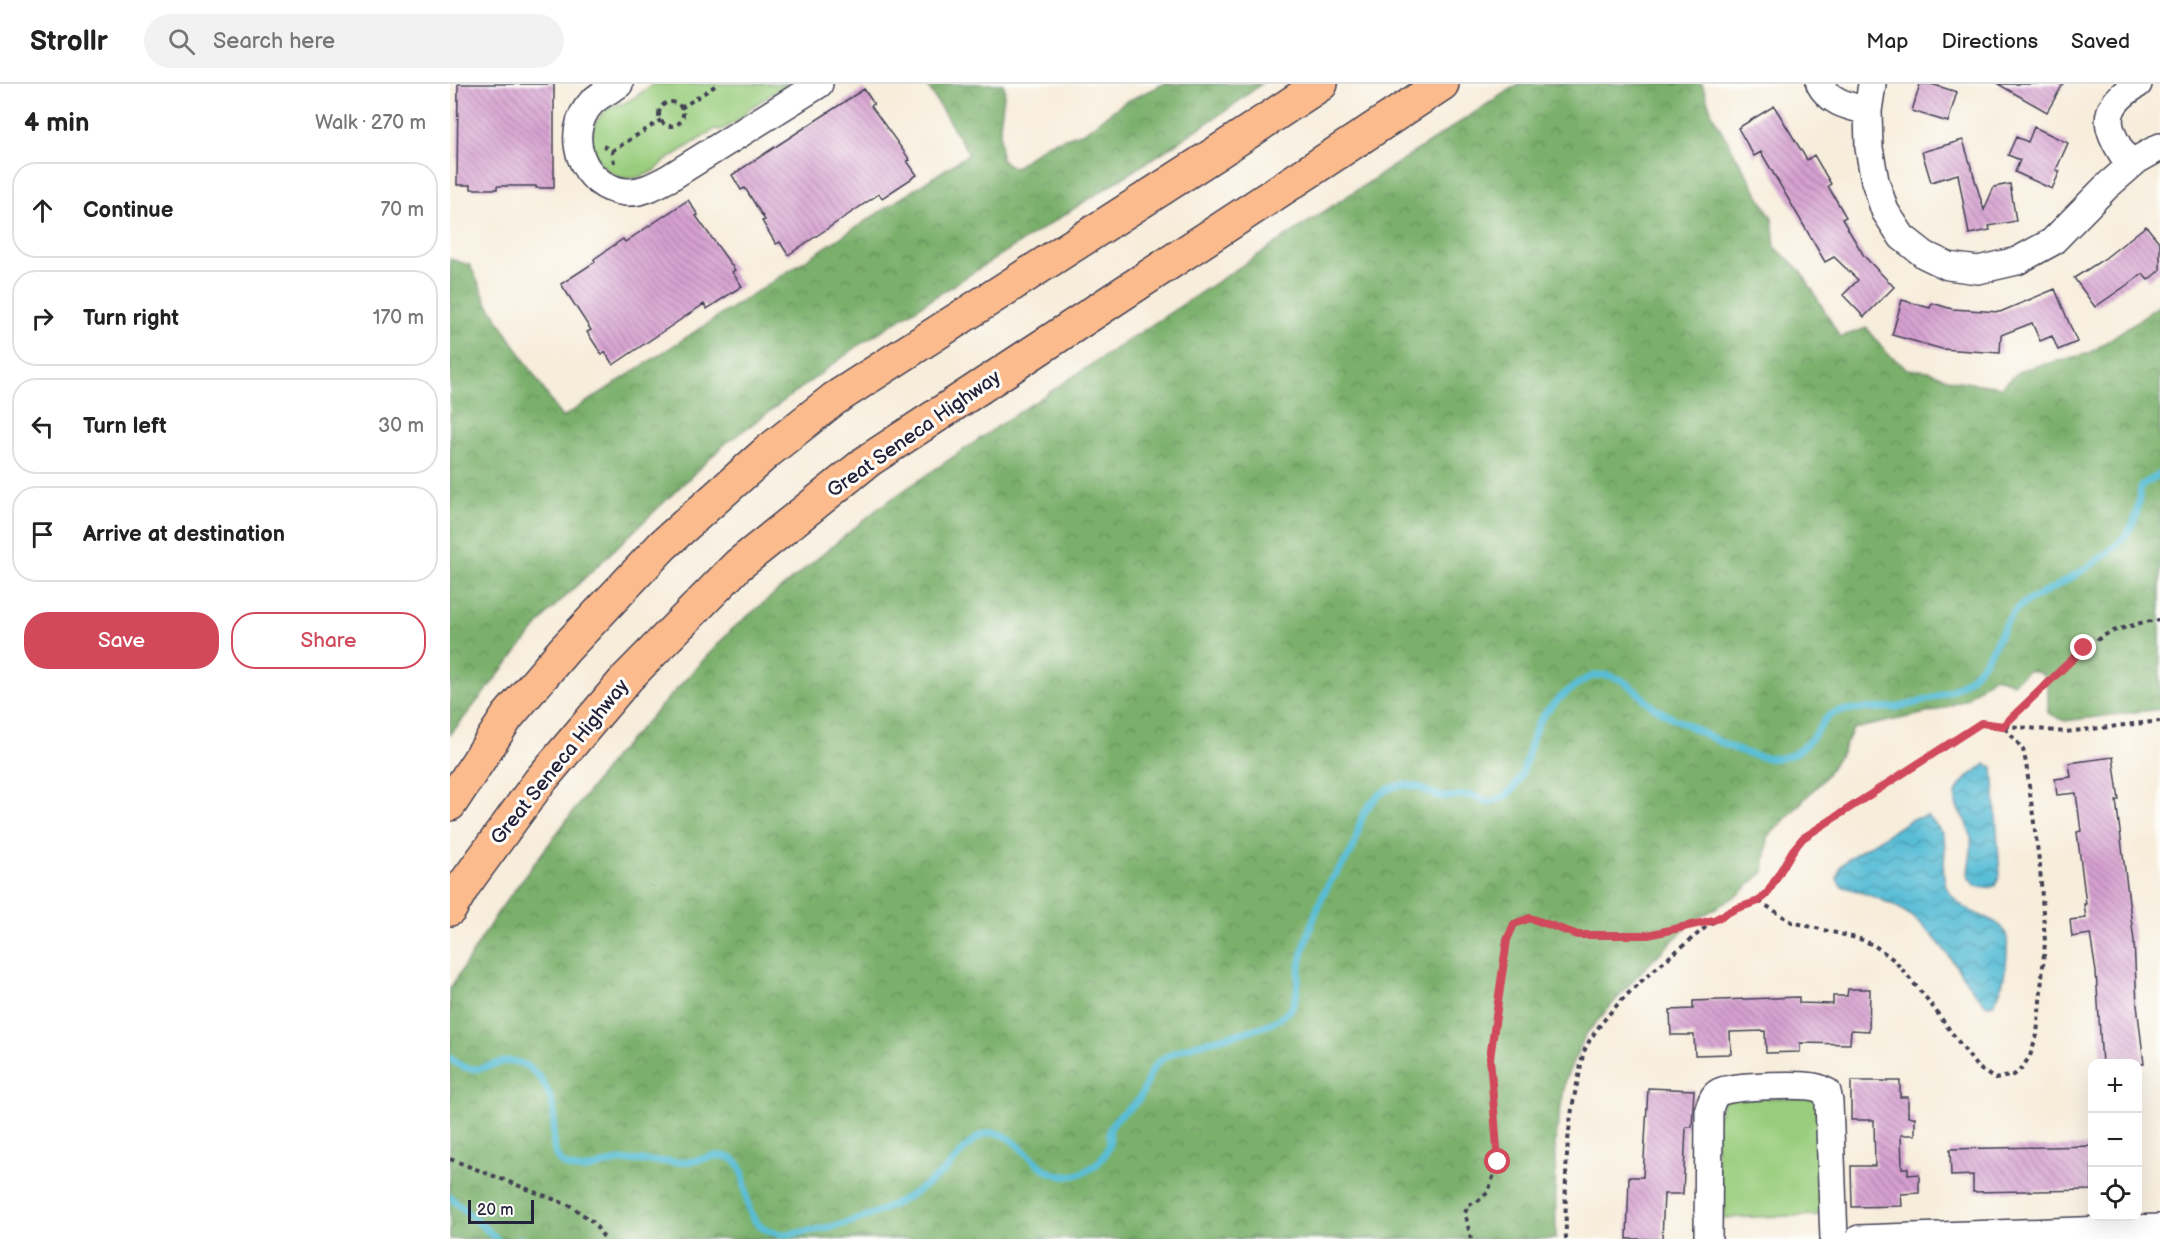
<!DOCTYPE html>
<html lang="en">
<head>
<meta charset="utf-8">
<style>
  :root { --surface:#fff; --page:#f2f2f2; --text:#222; --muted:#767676; --line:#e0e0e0; --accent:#d1495b }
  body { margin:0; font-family:"Balsamiq Sans",sans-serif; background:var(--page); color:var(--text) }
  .controls { position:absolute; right:18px; bottom:18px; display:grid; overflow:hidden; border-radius:12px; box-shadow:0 6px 24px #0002 }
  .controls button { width:54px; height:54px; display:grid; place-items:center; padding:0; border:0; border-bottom:2px solid var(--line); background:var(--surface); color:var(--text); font:30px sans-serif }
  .scale { position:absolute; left:18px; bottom:15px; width:66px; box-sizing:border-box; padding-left:6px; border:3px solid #22223b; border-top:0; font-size:16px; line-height:21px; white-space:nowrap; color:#22223b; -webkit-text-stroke:4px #fdfcf7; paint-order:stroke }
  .stop { position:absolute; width:18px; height:18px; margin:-14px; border:4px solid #d1495b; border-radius:50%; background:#fff }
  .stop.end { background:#d1495b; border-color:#fff; box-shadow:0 2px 6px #0008 }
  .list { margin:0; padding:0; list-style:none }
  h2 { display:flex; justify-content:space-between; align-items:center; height:78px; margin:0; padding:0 24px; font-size:26px }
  h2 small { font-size:20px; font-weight:400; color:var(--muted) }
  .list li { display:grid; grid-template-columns:39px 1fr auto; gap:18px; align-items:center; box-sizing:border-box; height:96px; margin:0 12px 12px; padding:0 12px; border:2px solid var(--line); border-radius:24px }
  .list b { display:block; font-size:22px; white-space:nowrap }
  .list em { font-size:20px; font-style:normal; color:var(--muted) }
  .actions { display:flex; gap:12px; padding:18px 24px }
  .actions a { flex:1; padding:14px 0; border:2px solid var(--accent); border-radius:24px; text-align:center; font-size:21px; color:var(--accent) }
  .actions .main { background:var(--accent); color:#fff }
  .icon { flex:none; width:33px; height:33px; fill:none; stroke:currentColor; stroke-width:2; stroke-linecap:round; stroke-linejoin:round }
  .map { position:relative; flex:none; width:1710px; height:1155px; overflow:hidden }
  header { display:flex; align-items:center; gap:36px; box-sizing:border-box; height:84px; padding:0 30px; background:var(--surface); border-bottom:2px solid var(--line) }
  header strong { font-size:28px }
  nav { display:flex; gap:33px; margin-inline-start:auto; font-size:21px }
  .search { width:420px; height:54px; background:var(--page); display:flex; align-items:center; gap:15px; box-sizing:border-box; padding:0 21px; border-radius:33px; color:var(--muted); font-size:22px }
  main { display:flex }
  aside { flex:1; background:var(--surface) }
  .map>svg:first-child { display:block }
</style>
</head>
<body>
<header>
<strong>Strollr</strong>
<div class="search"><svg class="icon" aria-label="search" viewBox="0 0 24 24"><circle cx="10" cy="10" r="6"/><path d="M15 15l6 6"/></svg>Search here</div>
<nav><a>Map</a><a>Directions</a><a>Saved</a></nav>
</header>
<main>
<aside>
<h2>4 min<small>Walk · 270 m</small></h2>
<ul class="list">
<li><svg class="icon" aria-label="ahead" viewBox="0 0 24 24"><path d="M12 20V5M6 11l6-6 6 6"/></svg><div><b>Continue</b></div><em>70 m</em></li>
<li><svg class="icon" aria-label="right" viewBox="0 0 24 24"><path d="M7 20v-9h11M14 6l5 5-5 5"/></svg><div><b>Turn right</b></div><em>170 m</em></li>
<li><svg class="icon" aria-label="left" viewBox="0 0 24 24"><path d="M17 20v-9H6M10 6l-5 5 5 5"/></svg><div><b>Turn left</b></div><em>30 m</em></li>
<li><svg class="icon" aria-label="arrive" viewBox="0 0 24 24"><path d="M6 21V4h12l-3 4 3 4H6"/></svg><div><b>Arrive at destination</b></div></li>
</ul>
<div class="actions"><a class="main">Save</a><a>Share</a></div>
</aside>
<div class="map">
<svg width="1710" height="1155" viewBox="0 0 1710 1155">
  <defs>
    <pattern id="forest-crowns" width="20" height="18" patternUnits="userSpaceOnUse" patternTransform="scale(1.5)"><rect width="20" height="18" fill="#7ab06c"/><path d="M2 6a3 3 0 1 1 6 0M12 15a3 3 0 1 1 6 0" fill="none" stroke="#648f5a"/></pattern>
    <pattern id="water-waves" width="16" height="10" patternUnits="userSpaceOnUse" patternTransform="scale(1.5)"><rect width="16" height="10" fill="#58bdd6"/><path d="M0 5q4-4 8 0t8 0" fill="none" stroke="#4899af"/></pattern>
    <pattern id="building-back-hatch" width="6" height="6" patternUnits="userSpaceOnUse" patternTransform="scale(1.5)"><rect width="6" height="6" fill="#d6a0d0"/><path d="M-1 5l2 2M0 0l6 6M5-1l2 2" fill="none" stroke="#ad82aa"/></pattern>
  </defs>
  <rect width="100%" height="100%" fill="#fdfcf7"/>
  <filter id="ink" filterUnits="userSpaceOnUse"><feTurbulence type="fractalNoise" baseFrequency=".0167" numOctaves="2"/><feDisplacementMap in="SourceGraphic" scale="12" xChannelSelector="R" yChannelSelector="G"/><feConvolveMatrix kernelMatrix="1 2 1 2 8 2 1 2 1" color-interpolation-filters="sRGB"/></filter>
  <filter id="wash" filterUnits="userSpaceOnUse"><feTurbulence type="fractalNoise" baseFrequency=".008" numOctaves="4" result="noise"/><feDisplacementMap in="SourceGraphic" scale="24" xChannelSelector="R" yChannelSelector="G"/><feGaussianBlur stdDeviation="1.35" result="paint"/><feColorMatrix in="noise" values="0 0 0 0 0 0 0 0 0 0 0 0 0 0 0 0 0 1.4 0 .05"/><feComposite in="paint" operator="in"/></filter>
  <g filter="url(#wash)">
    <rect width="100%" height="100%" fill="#f7eddb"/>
    <path fill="#99cd7d" stroke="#5e785c" stroke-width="1.5" d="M203,0H338L297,26L292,34L272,46L265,45L212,79C208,86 204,87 197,90C161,109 122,61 152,30C160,22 162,21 171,20C179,19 196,5 203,0Z
      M1275,1014H1363L1367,1021L1372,1131L1267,1134L1266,1036Z"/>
    <path fill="url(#forest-crowns)" stroke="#4e6954" stroke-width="1.5" d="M476,0H553L555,5L550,41L551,76L564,84L597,60L634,48L675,18L713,0H811L780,24L702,75L412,259L274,361L99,528L0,651V175L20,181L38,220L112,334L519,70Z
      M1068,0H1252L1263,32L1322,134L1325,163L1351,187L1390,253L1417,244L1436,268L1457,285L1479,287L1502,296L1551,303L1571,286L1640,269L1710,221V625L1615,637L1598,629V606L1593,590L1579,586L1563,599L1544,592L1514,616L1486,627L1403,645L1392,668L1372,697L1318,753L1314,788L1288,811L1242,838L1187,892L1136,950L1116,994L1105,1057L1106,1155H0V905L48,828L164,673L282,545L431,422L557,336Z"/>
    <path fill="url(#water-waves)" stroke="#3d7088" stroke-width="1.5" d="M1535,680L1543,683L1550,791L1545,802C1532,806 1526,804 1518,793C1518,779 1523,766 1521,752C1519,743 1514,734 1509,727C1497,704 1519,692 1535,680Z
      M1477,732C1510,759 1485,777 1497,804C1511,833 1547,831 1555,848C1559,855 1557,863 1557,871C1556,889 1552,905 1544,920L1537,921C1518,905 1508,882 1492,863C1463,825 1435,815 1391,802L1387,795L1390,783L1399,774L1462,735Z"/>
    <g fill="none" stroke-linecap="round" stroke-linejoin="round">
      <path stroke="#58bdd6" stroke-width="7" d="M0,974C30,1002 47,966 75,981C91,989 102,1012 104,1029C105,1048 97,1071 117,1082C133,1090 147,1082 162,1078C190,1073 216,1081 244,1077C255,1075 267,1069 278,1073C310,1082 277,1144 332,1150C342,1151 355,1147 366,1146C413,1138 455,1119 492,1089C506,1078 518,1056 535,1050C571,1038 587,1112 636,1087C646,1082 655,1073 659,1062C662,1050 656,1050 663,1039C669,1030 681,1025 688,1016C698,1003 697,986 711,976C742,953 818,952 840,926C849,915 847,896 850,882C852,870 855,859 859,848C864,834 869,818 876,805C883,791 895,780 902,766C909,752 908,735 918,723C930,706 948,697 968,703C975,706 982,710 989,712C1001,715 1012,709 1024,712C1034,715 1034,720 1046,716C1079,706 1075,662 1089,638C1099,622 1116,608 1131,598C1142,591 1152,589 1164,593C1180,598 1189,611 1201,621C1210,628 1221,633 1231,638C1258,651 1287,670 1317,674C1339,677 1353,666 1366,649C1371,642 1373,637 1380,631C1393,622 1430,626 1448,623C1464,620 1479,616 1493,610C1521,599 1535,580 1548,554C1554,544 1558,533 1567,525C1574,517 1577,518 1586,513C1613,499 1665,470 1680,445C1689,432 1687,416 1692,401L1710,390
        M0,1113L47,1155
        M69,1155H70"/>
    </g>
    <g id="blocks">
      <path fill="url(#building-back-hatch)" d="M8,0H104V104H86V102H47V105H21V101H7Z
        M1470,0H1481L1507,8L1498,38L1462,27Z
        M1548,0H1613L1597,28Z
        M414,5L424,20L421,22L460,76L457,77L467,91L432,114L429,110L338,171L330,158L326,160L312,137L315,136L295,104L291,106L282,91Z
        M1324,22L1357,76L1364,71L1381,100L1378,102L1396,133L1392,135L1414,172L1444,203L1414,233L1393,211L1408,196L1384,173L1375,178L1311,68L1304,72L1288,44Z
        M1584,43L1618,59L1606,86L1610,87L1602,105L1565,88L1570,76L1558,71L1566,53L1578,58Z
        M1513,56L1534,126L1544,103L1560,100L1566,137L1539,142L1540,146L1519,150L1508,90L1481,98L1472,68Z
        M238,116L248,131L246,132L285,186L282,188L292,202L257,225L254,220L163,281L155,268L152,271L137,248L141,246L111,200L145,178L144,175L173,155L175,158Z
        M1696,142L1710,159V186L1698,196L1693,190L1645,223L1624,194L1654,175Z
        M1605,205L1627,258L1608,266L1602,252L1590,257L1582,239L1551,251L1550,269L1492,265L1442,251L1452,216L1480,224L1482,219L1502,225L1550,228Z
        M1663,673L1669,716H1666L1684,857L1687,921L1694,980H1652L1646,888L1640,850L1622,853L1620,836L1636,834L1634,820H1636L1627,748L1631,747L1626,709L1607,711L1605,695L1621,693L1619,679Z
        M1398,905H1420L1419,947L1401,946L1400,960L1350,959V968L1316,969L1315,947L1280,948L1281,970L1245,971L1244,951H1221L1220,926L1243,925V917L1349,913V919L1383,920V912H1397Z
        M1401,997H1450V1013H1458V1033H1465V1051H1451L1452,1084H1458V1091L1469,1090V1109L1451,1110L1452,1122L1402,1123L1401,1082H1425L1424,1036H1401Z
        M1198,1004L1244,1006L1242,1043H1236L1233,1110H1214L1212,1155H1177L1179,1093H1193Z
        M1642,1062V1106L1523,1108V1091L1501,1092L1500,1065Z"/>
    </g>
  </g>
  <g filter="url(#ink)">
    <use href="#blocks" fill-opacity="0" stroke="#424053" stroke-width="1.5"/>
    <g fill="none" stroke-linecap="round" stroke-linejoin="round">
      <defs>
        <path id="minor" d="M169,0C160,6 149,11 142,18C112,50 132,104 176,108C192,109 206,101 219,94L369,0
          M1370,0C1380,19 1399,22 1418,27
          M1422,0L1418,27L1419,64L1425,97L1435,127L1452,153L1475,171L1498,182L1528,186L1567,177L1602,158L1656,103L1687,76L1710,63
          M1680,82C1658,47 1644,26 1688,0
          M1258,1155L1259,1025C1262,1017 1263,1010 1272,1007C1286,1002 1355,999 1368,1004C1371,1005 1374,1007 1377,1008L1379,1018L1384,1155
          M1409,1155L1709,1144"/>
        <path id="major" d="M0,720L57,633L115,565L213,461L316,369L384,315L765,70L871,0
          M0,825L14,801L89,698L177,594L288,481L419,376L992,0"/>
      </defs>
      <use href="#minor" stroke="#424053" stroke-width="30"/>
      <use href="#major" stroke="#424053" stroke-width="36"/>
      <path stroke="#424053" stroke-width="4" stroke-dasharray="4.5 4.5" stroke-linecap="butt" d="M209 30a12 12 0 1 1 24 0a12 12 0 1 1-24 0Z
        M231,24L268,0
        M153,62L162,67L164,79
        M162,67L211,36
        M1554,641L1634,564L1660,548L1694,538L1710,536
        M1309,817L1342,838L1410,855L1425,862L1444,876L1477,915L1527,983L1545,995L1564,991L1572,984L1580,972L1587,951L1590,917L1595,858L1590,784L1576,679L1573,665L1553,642
        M0,1075L121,1122L143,1138L155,1155
        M1021,1155L1015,1129L1018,1121L1027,1118L1038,1108L1048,1078L1040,974L1057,856L1064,840L1080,834L1128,851H1198L1264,836L1285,825L1309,817L1319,809L1343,766L1353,754L1531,639L1616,648L1710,637
        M1116,1155C1115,1100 1115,1045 1129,992C1131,982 1132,970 1137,961C1165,912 1221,873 1263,837"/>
      <use href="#minor" stroke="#fff" stroke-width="27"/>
      <use href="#major" stroke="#fbbb8d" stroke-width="33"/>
    </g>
  </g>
  <g fill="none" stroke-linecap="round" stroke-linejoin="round" filter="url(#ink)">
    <path stroke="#d1495b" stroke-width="8" d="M1048,1078L1040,974L1057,856L1064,840L1080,834L1128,851H1198L1264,836L1285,825L1309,817L1318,808L1343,766L1353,754L1531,639L1553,642L1634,564"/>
  </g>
  <g text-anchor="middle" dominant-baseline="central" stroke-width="6" stroke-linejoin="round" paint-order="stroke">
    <g font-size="20" fill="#22223b" stroke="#fdfcf7">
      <text transform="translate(464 350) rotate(-35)">Great Seneca Highway</text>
      <text transform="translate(110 678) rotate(-51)">Great Seneca Highway</text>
    </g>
  </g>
</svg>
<div class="controls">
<button>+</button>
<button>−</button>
<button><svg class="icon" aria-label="locate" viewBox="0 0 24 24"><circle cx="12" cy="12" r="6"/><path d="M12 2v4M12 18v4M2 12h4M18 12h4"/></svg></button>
</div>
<div class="scale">20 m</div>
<div class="stop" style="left:1048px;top:1078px"></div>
<div class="stop end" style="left:1634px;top:564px"></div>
</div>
</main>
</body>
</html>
